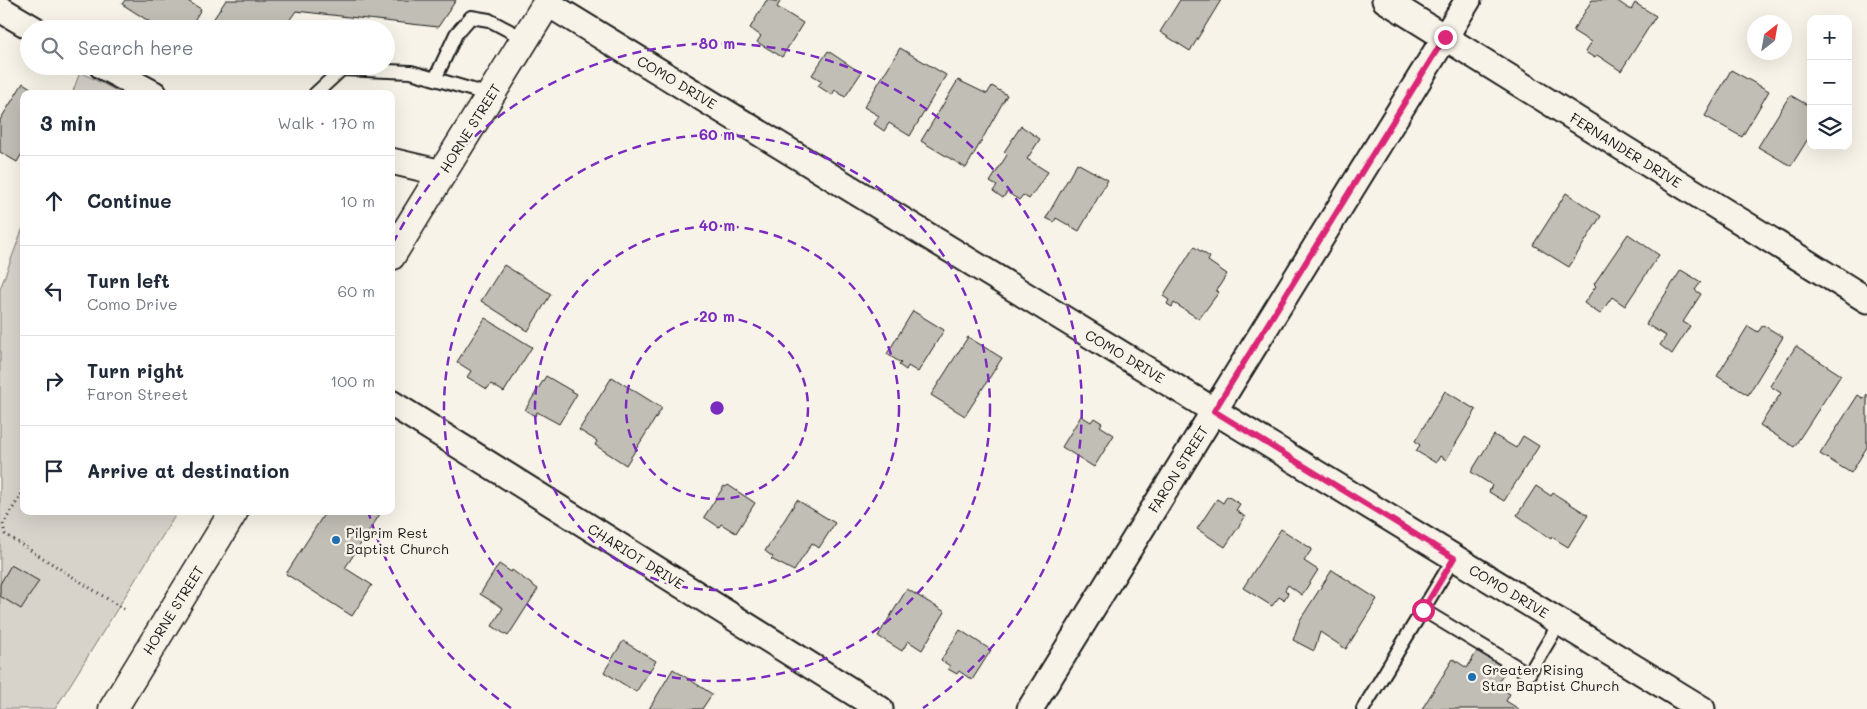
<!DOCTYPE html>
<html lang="en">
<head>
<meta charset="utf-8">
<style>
  :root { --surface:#fff; --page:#f2f2f3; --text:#1f2937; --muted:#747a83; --line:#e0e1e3 }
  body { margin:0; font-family:Mali,sans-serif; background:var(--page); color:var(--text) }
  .controls { position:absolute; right:15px; top:15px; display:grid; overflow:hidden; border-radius:10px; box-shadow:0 5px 20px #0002 }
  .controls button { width:45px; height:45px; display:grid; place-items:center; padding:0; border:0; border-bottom:1px solid var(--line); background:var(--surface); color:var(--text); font:25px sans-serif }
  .compass { position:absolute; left:1747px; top:15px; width:45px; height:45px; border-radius:50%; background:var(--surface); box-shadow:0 5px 20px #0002; rotate:31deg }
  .stop { position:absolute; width:15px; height:15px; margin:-11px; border:4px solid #db2777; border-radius:50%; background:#fff }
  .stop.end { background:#db2777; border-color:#fff; box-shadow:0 1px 5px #0008 }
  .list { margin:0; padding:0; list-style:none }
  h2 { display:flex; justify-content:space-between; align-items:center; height:65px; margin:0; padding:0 20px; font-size:21px }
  h2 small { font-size:16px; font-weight:400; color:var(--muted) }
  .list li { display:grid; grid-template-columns:32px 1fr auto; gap:15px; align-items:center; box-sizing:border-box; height:90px; padding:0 20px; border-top:1px solid var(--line) }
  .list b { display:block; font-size:19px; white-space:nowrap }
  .list p { margin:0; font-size:16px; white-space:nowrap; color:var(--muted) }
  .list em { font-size:16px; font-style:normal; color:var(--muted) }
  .icon { flex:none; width:28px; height:28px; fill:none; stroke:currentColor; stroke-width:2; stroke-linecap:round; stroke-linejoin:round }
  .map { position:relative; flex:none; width:1867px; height:709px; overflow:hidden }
  .search { position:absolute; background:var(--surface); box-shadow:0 5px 20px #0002; left:20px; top:20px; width:375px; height:55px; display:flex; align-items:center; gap:12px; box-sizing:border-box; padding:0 18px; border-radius:28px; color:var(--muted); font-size:19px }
  .panel { position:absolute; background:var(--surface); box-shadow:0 5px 20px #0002; left:20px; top:90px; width:375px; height:425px; border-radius:10px }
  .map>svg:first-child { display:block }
</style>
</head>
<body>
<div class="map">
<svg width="1867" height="709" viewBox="0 0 1867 709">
  <rect width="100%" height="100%" fill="#f7f3e8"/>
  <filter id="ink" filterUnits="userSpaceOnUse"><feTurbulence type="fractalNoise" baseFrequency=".02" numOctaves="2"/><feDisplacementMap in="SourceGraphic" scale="10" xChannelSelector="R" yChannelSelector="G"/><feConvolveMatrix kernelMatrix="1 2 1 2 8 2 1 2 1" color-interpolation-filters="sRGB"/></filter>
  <g filter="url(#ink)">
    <path fill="#d7d3cb" stroke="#7a7874" d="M80,72L123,94H72Z
      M24,225V511H178L55,709H0V289Z"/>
    <path fill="#c0beb5" stroke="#1c1c1c" d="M125,0H186L201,9L189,29H161L122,4Z
      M226,0H456L438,27L296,11L283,29H207Z
      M769,0L780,2L777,7L803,23L782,57L757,42L761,36L750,28L766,1Z
      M1180,0H1221L1190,51L1160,32Z
      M1592,0H1616L1631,10L1635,3L1656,16L1621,71L1597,55L1595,58L1585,52L1591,42L1573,31Z
      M900,48L946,75L910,136L889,123L884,131L874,124L879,116L864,107Z
      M828,51L861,73L845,97L835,90L832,95L818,86L822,81L812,75Z
      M1731,70L1769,91L1742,137L1705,116Z
      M958,80L987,94L992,86L1007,95L966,168L921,141Z
      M23,83L40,94H24V150L17,162L0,152V120Z
      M1790,95L1811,107V134L1791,166L1758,147Z
      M1021,126L1040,139L1027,159L1048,172L1029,199L1023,195L1019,200L1007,192L1003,198L993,191L997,186L990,182L1007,155L1004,152Z
      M1077,163L1108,180L1079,231L1056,218L1054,222L1046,218Z
      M1566,193L1601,216L1569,267L1533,245Z
      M1628,234L1659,255L1625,306L1612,297L1600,314L1584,303L1596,286L1594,284Z
      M1194,247L1210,257L1208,261L1227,274L1216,291L1219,292L1199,319L1174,303L1172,307L1167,304L1169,300L1163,296Z
      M504,265L551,294L528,331L481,301Z
      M1681,270L1701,282L1695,290L1701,294L1683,322L1690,326L1672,354L1660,345L1666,336L1646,324Z
      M913,311L944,330L918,372L908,366L906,370L899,365L901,363L887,354Z
      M485,318L532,347L504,392L491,384L487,389L467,377L471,371L457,362Z
      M1763,325L1783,337L1748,395L1717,376L1748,326L1758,332Z
      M968,337L1002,358L965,416L931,395Z
      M1796,346L1841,375L1794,447L1760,425L1781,393L1770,386Z
      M546,376L577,394L559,424L537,412L535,416L525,410Z
      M612,377L662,408L626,465L595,445L597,441L579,430Z
      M1445,391L1476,410L1446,460L1440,456L1436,463L1416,451L1420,445L1415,441Z
      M1867,394V447L1851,473L1820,454L1858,395L1864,399Z
      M1081,416L1091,422L1094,418L1102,423L1100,426L1114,435L1094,467L1062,447Z
      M1494,435L1516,448L1523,436L1539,446L1504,501L1489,492L1492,485L1471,472Z
      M728,485L755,503L736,533L721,524L719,527L704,517L724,486L726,487Z
      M1536,486L1551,496L1553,493L1588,515L1568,547L1552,537L1551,539L1517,515Z
      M1227,496L1240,504L1236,510L1245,517L1225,547L1197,529L1217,499L1223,503Z
      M797,500L835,523L819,548L812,543L794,571L771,559L773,557L765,551Z
      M326,511H382L345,568L372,585L352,616L286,574Z
      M1281,529L1312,549L1304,561L1318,570L1302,595L1288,585L1285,590L1288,593L1284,600L1279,597L1272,606L1243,588Z
      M499,564L511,572L512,570L538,589L508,636L492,626L503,608L480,594Z
      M11,565L39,581L21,609L0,596V584Z
      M1332,570L1377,599L1346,649L1320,632L1314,651L1293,640L1300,620Z
      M907,589L945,612L922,650L908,641L902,651L878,636Z
      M960,630L991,650L972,680L959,671L957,674L948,669L950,666L941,660Z
      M623,641L656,661L636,692L604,672Z
      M1477,651L1507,669L1496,686L1510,694L1506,701L1519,709H1422L1453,659L1467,668Z
      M673,669L712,694L702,709H649Z"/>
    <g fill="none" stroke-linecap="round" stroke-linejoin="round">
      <defs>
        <path id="lane" d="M435,79L456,34L471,17L489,20L525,39
          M315,94L342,69L411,72L490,95
          M1423,610L1529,674L1560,622
          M1363,709L1454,558"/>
        <path id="street" d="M1385,0L1867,300
          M547,3L1702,709
          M0,9L34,29
          M102,66L154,94
          M391,161L442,173
          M391,403L880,709
          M1030,709L1468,0"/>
        <path id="secondary" d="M391,256L549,0
          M113,709L234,511"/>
      </defs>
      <use href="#lane" stroke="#1c1c1c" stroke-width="16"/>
      <use href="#street" stroke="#1c1c1c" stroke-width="29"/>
      <use href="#secondary" stroke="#1c1c1c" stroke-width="31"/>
      <path stroke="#1c1c1c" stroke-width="3" stroke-dasharray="1 4" stroke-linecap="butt" d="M24,359V373
        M24,490L3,524L5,534L125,610"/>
      <use href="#lane" stroke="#f7f3e8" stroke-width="12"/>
      <use href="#street" stroke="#f7f3e8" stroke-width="25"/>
      <use href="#secondary" stroke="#f7f3e8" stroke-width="28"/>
    </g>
  </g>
  <g fill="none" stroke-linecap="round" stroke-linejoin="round" filter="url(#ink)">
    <path stroke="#db2777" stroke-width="6" d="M1423,610L1454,558L1214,411L1445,37"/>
  </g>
  <g fill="none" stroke="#7b2cbf" stroke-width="2.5" stroke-dasharray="9 6">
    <circle cx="717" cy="408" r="91"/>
    <circle cx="717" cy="408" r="182"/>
    <circle cx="717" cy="408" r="273"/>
    <path d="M511 708A364 364 0 0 1 368 511M393 243A364 364 0 1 1 923 708"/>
  </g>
  <g fill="#1f6fb2" stroke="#f7f3e8" stroke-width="2">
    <circle cx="336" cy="540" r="5"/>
    <circle cx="1472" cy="677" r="5"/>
  </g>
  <g text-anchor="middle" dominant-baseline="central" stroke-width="5" stroke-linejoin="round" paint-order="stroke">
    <g font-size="14" fill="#1c1c1c" stroke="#f7f3e8">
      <text transform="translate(677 82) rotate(31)">COMO DRIVE</text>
      <text transform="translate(470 128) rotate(-58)">HORNE STREET</text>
      <text transform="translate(1626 150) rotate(32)">FERNANDER DRIVE</text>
      <text transform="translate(1125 356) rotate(31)">COMO DRIVE</text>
      <text transform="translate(1178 469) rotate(-58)">FARON STREET</text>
      <text transform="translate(636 556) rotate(32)">CHARIOT DRIVE</text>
      <text transform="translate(1509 591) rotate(31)">COMO DRIVE</text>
      <text transform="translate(173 610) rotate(-58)">HORNE STREET</text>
    </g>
    <g font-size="14" fill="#1c1c1c" stroke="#f7f3e8" text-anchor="start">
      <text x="346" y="532">Pilgrim Rest<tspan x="346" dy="16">Baptist Church</tspan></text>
      <text x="1482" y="669">Greater Rising<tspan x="1482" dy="16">Star Baptist Church</tspan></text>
    </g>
  </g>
  <circle cx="717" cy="408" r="8" fill="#7b2cbf" stroke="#f7f3e8" stroke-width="2.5"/>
  <g font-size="15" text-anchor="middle" font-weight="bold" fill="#7b2cbf" stroke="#f7f3e8" stroke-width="5" stroke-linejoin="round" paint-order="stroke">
    <text x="717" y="49">80 m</text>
    <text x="717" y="140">60 m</text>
    <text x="717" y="231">40 m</text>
    <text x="717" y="322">20 m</text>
  </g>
</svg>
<div class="controls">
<button>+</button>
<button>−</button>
<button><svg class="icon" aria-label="layers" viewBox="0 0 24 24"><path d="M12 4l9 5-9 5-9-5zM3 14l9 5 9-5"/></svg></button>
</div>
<svg class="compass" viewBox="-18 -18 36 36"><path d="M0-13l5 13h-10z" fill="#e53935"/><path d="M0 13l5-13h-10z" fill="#747a83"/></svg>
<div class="stop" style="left:1423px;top:610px"></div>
<div class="stop end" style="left:1445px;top:37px"></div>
<div class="search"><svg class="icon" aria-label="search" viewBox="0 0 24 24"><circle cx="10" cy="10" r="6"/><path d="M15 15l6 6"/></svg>Search here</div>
<section class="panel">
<h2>3 min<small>Walk · 170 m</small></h2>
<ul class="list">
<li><svg class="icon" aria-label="ahead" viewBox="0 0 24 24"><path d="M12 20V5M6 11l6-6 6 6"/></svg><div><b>Continue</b></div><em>10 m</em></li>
<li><svg class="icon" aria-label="left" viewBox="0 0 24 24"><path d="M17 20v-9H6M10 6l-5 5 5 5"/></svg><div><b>Turn left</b><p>Como Drive</p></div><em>60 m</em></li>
<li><svg class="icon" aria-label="right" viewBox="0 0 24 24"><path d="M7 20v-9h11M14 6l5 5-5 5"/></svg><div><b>Turn right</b><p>Faron Street</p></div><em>100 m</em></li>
<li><svg class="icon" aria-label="arrive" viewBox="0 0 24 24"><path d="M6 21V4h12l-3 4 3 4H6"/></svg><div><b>Arrive at destination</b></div></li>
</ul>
</section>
</div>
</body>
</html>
